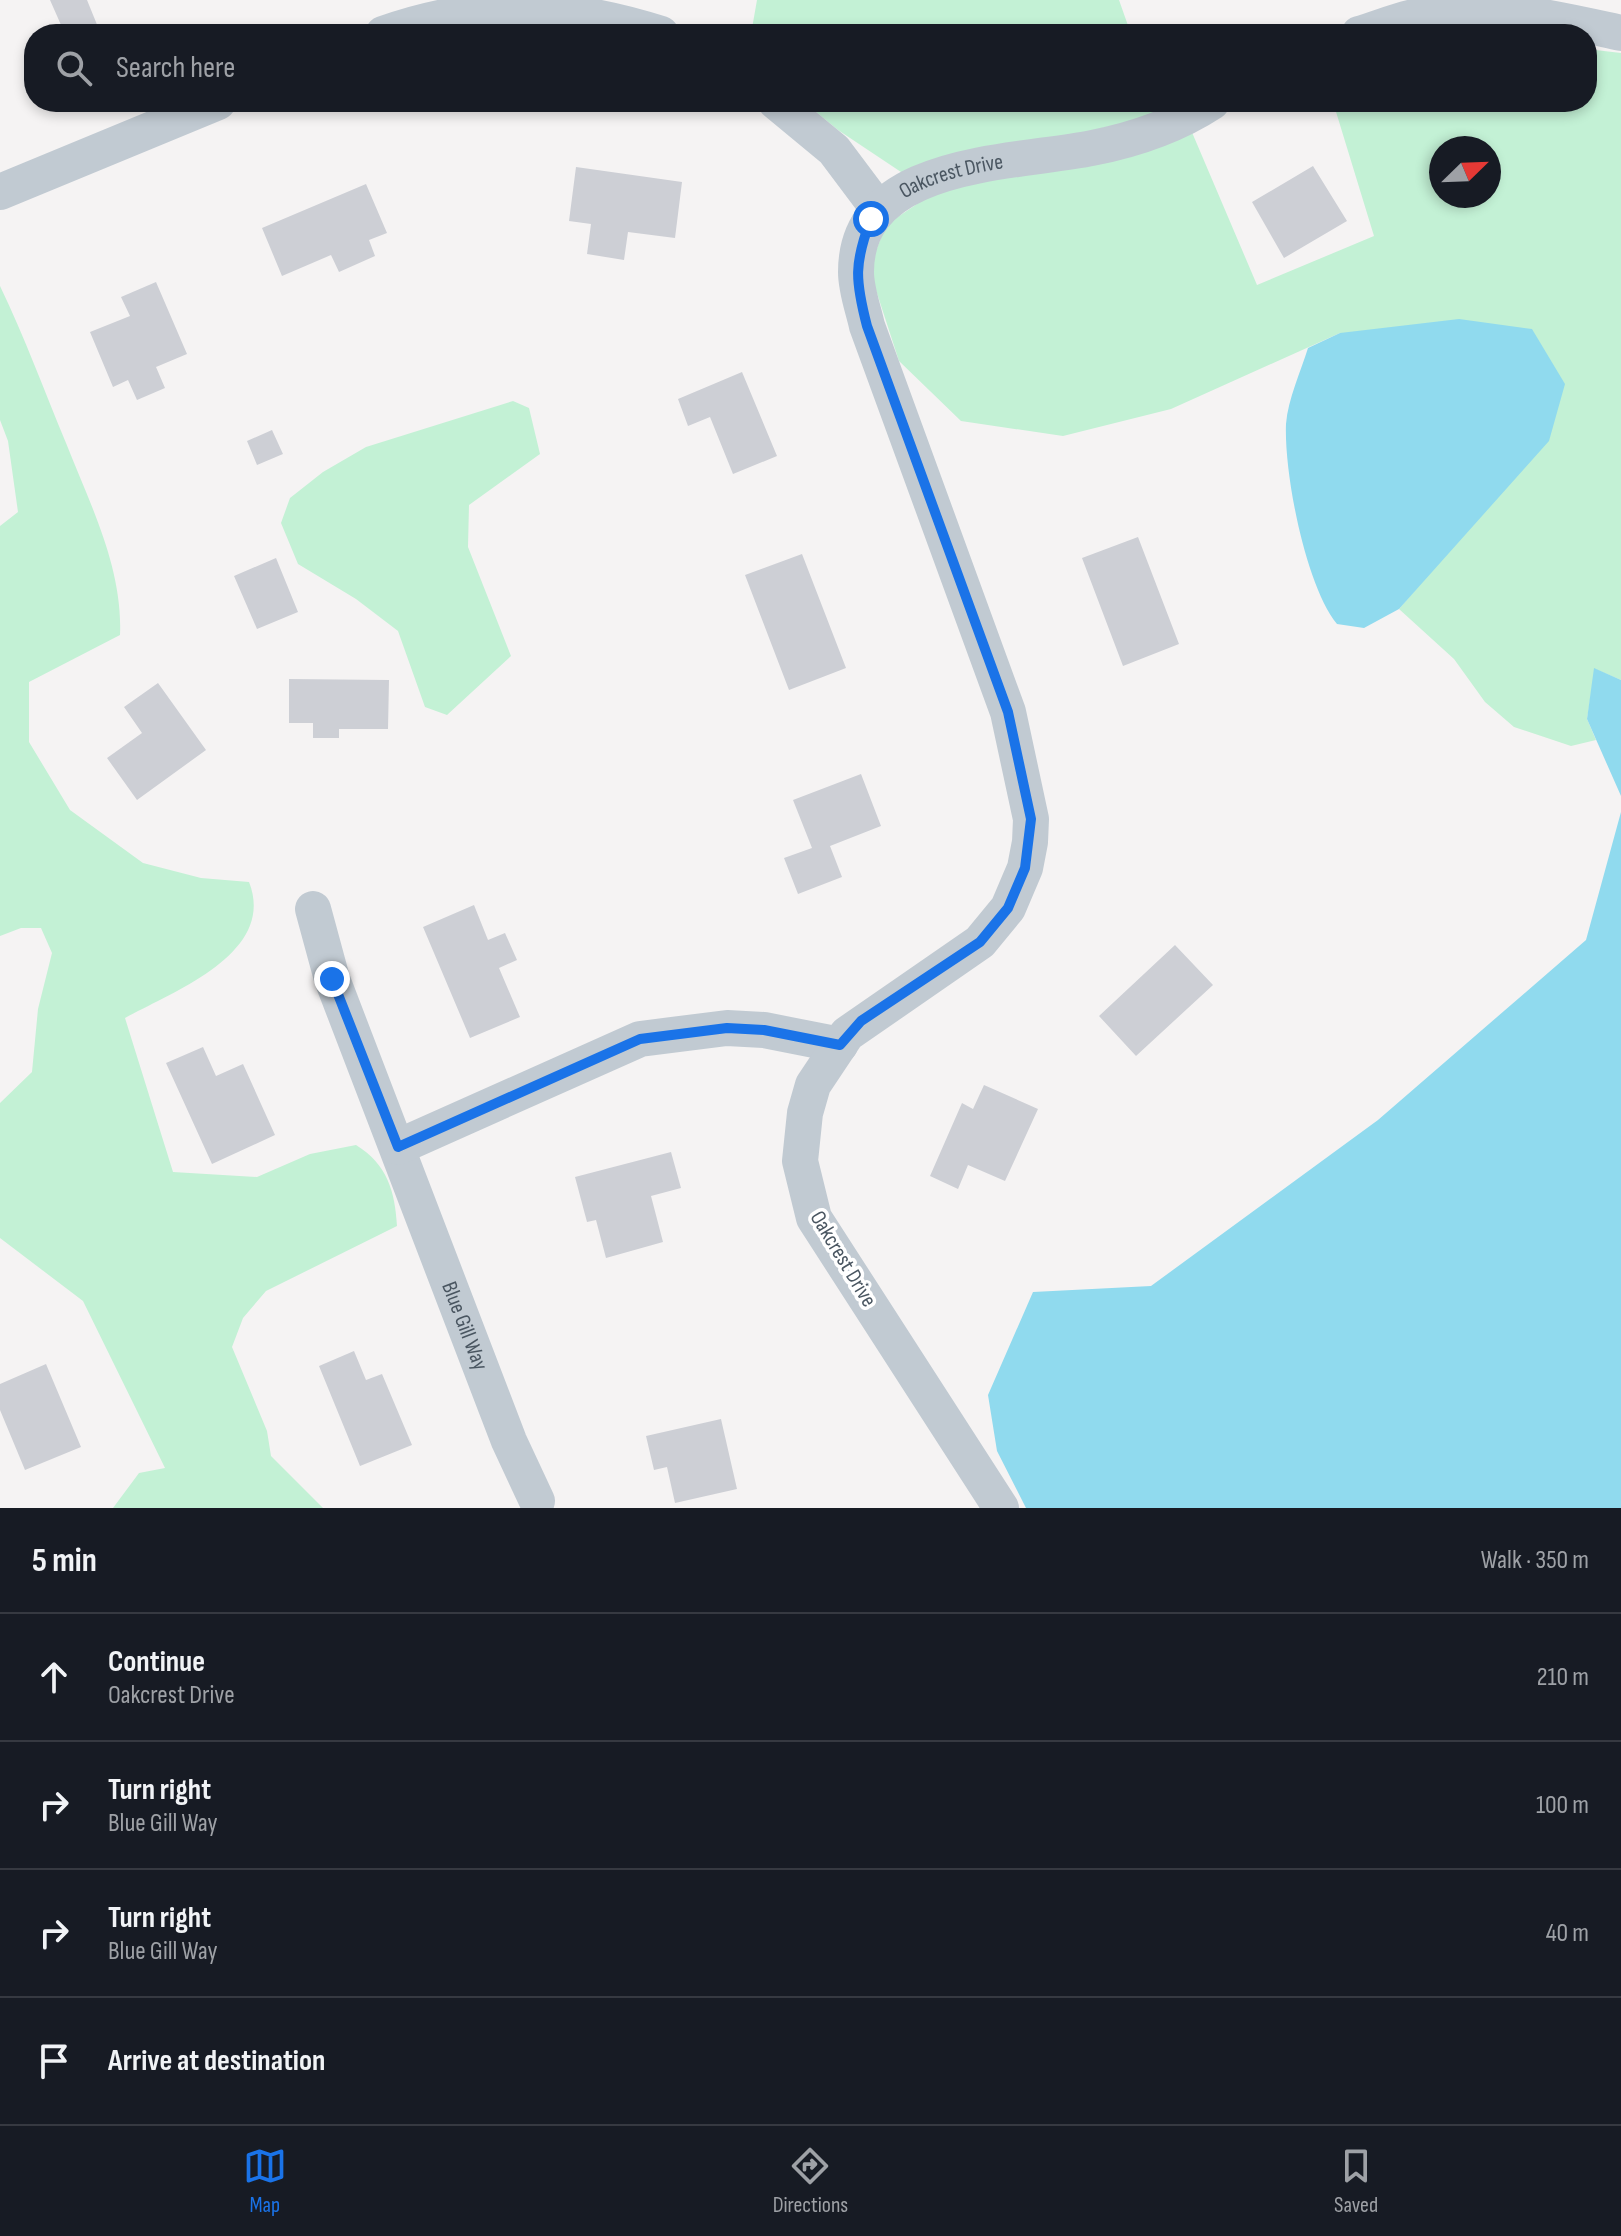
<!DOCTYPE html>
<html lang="en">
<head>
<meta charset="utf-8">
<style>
  :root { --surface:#171b24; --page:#242831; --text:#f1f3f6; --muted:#9ea1a6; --line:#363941; --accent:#1a73e8 }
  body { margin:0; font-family:"Sofia Sans Condensed",sans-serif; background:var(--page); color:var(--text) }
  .compass { position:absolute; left:1429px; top:136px; width:72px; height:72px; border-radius:50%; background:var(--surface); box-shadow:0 4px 12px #0003; rotate:67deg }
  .stop { position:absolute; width:24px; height:24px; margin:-18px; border:6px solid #1a73e8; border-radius:50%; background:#fff }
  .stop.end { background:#1a73e8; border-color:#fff; box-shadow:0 2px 8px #0008 }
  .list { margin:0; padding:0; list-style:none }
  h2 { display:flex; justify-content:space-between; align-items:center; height:104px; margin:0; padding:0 32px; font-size:34px }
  h2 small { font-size:26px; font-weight:400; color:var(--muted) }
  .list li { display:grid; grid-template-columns:52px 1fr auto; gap:24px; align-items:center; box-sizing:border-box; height:128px; padding:0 32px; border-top:2px solid var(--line) }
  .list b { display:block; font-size:30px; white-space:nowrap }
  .list p { margin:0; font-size:26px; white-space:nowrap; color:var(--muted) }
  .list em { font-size:26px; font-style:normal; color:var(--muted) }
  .icon { flex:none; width:44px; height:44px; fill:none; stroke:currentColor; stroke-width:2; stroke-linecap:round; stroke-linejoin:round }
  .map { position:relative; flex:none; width:1621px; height:1508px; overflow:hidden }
  .search { position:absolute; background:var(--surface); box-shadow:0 4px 12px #0003; left:24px; right:24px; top:24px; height:88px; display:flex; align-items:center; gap:20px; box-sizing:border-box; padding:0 28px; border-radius:32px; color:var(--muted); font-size:30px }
  .sheet { height:616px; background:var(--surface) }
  nav { display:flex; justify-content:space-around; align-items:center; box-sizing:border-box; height:112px; border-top:2px solid var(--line); background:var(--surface); font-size:22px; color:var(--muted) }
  nav a { display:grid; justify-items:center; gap:4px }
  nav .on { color:var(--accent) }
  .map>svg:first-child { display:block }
</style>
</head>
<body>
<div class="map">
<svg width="1621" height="1508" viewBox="0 0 1621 1508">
  <rect width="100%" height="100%" fill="#f5f3f3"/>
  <path fill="#c3f1d5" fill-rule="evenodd" d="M757,0H1119L1131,34H751Z
    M1587,49L1621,53V680L1595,669L1587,719L1596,740L1571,746L1514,727L1485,702L1454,659L1399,609L1457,541L1340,333L1171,409L1063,436L961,421L899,361L874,284V256L886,225L936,191L1191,130L1257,285L1374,236L1333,102H1587ZM1441,148H1489V196H1441Z
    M804,102H1156L1159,111L1137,120L904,174L838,130Z
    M0,286C25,338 44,390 66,443C90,504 123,568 120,635L29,682V742L70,810L143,863L201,878L249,882C277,953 174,991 125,1018L173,1172L257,1177L310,1154L356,1145C387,1164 395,1191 397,1226L266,1291L243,1318L232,1347L267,1431L271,1456L323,1508H113L139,1473L165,1468L83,1301L0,1238V1103L32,1072L38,1009L52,953L41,928H21L0,936V526L18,512L8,441L0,420Z
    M513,401L529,408L540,454L469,505L468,547L511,656L447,715L425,707L398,631L356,599L298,564L281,523L290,498L323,472L366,447Z"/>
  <path fill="#90daee" d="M1459,319L1532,329L1565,384L1549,441L1399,609L1364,628L1337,624C1306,586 1284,475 1286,424C1288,399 1301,371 1308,348L1340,333Z
    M1594,668L1621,680V796L1587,719Z
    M1621,812V1508H1026L997,1451L988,1395L1033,1292L1151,1286L1378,1120L1586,940Z"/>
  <path fill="#cdcfd5" d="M50,0H87L100,32L65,34Z
    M1313,166L1347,221L1284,258L1252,202Z
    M576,167L682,182L675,238L628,232L624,260L587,254L591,224L569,221Z
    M366,184L387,233L369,240L375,256L339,272L331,255L282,276L262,228Z
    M156,282L187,354L156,367L165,388L137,400L128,380L113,387L90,332L130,316L121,297Z
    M742,372L777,456L733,474L710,417L688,426L678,399Z
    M272,430L283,454L257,465L247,441Z
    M1138,537L1179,644L1123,666L1082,558Z
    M802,554L846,668L789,690L745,575Z
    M276,558L298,612L257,629L234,576Z
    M289,679L389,680L388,729H339V738H313V723H289Z
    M158,683L206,750L137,800L107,758L142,733L124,707Z
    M861,774L881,826L830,846L842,877L798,894L784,858L812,848L793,800Z
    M474,905L488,940L505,933L517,960L499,968L520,1017L470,1038L423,927Z
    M1175,945L1213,985L1136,1056L1099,1016Z
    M203,1047L216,1076L243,1064L275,1135L212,1164L166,1063Z
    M984,1085L1038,1109L1005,1181L968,1165L958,1189L930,1176L962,1103L973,1109Z
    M671,1152L681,1188L651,1196L663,1242L606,1258L596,1220L587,1222L575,1177Z
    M354,1351L366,1380L382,1374L412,1445L360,1466L319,1366Z
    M46,1364L81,1447L25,1470L0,1410V1384Z
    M721,1419L737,1489L675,1503L667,1467L654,1470L646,1436Z"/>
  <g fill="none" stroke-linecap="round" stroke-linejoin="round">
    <g stroke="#c1cad2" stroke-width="36">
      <path d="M383,34C478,0 565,3 661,34"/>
      <path d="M1359,34C1379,28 1398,20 1418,16C1483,0 1557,19 1621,33"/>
      <path d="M776,102L834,150L879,210"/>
      <path d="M0,192L218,102"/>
      <path id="s1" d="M313,909L332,979L509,1441L537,1501"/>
      <path d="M398,1147L640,1039L727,1028L764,1030L840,1045"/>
      <path id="s2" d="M1001,1508L814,1218L800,1161L805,1113L813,1085L847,1034L980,942L1008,908L1025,868L1030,842L1031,819L1008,712L867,326C863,308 856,290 856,272C856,159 1015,164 1092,148C1133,140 1177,125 1212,102"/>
    </g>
  </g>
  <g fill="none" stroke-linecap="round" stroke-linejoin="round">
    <path stroke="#1a73e8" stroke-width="10" d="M332,979L398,1147L640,1039L727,1028L764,1030L840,1045L861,1021L980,942L1008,908L1025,868L1031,819L1008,712L867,326C855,280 854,263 871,219"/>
  </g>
  <g text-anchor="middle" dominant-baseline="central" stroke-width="7" stroke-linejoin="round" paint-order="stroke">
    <g font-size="22" fill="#4a5661" stroke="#fff">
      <text stroke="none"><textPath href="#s2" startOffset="1566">Oakcrest Drive</textPath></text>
      <text transform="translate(843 1259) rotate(59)">Oakcrest Drive</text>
      <text stroke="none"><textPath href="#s1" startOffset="444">Blue Gill Way</textPath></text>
    </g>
  </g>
</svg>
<svg class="compass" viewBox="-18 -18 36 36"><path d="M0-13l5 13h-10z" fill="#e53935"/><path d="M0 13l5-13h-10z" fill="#9ea1a6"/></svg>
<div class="stop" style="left:871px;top:219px"></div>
<div class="stop end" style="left:332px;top:979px"></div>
<div class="search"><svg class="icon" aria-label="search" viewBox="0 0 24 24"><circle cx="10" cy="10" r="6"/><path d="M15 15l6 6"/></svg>Search here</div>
</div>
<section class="sheet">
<h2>5 min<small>Walk · 350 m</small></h2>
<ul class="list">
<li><svg class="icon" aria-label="ahead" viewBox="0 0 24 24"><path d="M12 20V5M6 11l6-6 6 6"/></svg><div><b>Continue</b><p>Oakcrest Drive</p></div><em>210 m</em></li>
<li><svg class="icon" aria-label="right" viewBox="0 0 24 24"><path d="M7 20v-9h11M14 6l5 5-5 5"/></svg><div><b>Turn right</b><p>Blue Gill Way</p></div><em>100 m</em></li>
<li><svg class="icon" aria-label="right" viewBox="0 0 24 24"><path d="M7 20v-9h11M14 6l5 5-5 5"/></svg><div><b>Turn right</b><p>Blue Gill Way</p></div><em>40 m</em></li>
<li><svg class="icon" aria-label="arrive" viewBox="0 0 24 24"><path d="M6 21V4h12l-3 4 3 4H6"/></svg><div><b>Arrive at destination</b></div></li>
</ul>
</section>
<nav>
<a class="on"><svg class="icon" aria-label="map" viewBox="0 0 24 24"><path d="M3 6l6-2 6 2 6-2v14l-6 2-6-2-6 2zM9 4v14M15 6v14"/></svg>Map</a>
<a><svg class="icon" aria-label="directions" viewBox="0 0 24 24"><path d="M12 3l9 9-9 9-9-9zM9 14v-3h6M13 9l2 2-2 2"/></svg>Directions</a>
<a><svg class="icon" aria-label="saved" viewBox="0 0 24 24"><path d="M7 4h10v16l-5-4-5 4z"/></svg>Saved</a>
</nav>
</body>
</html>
